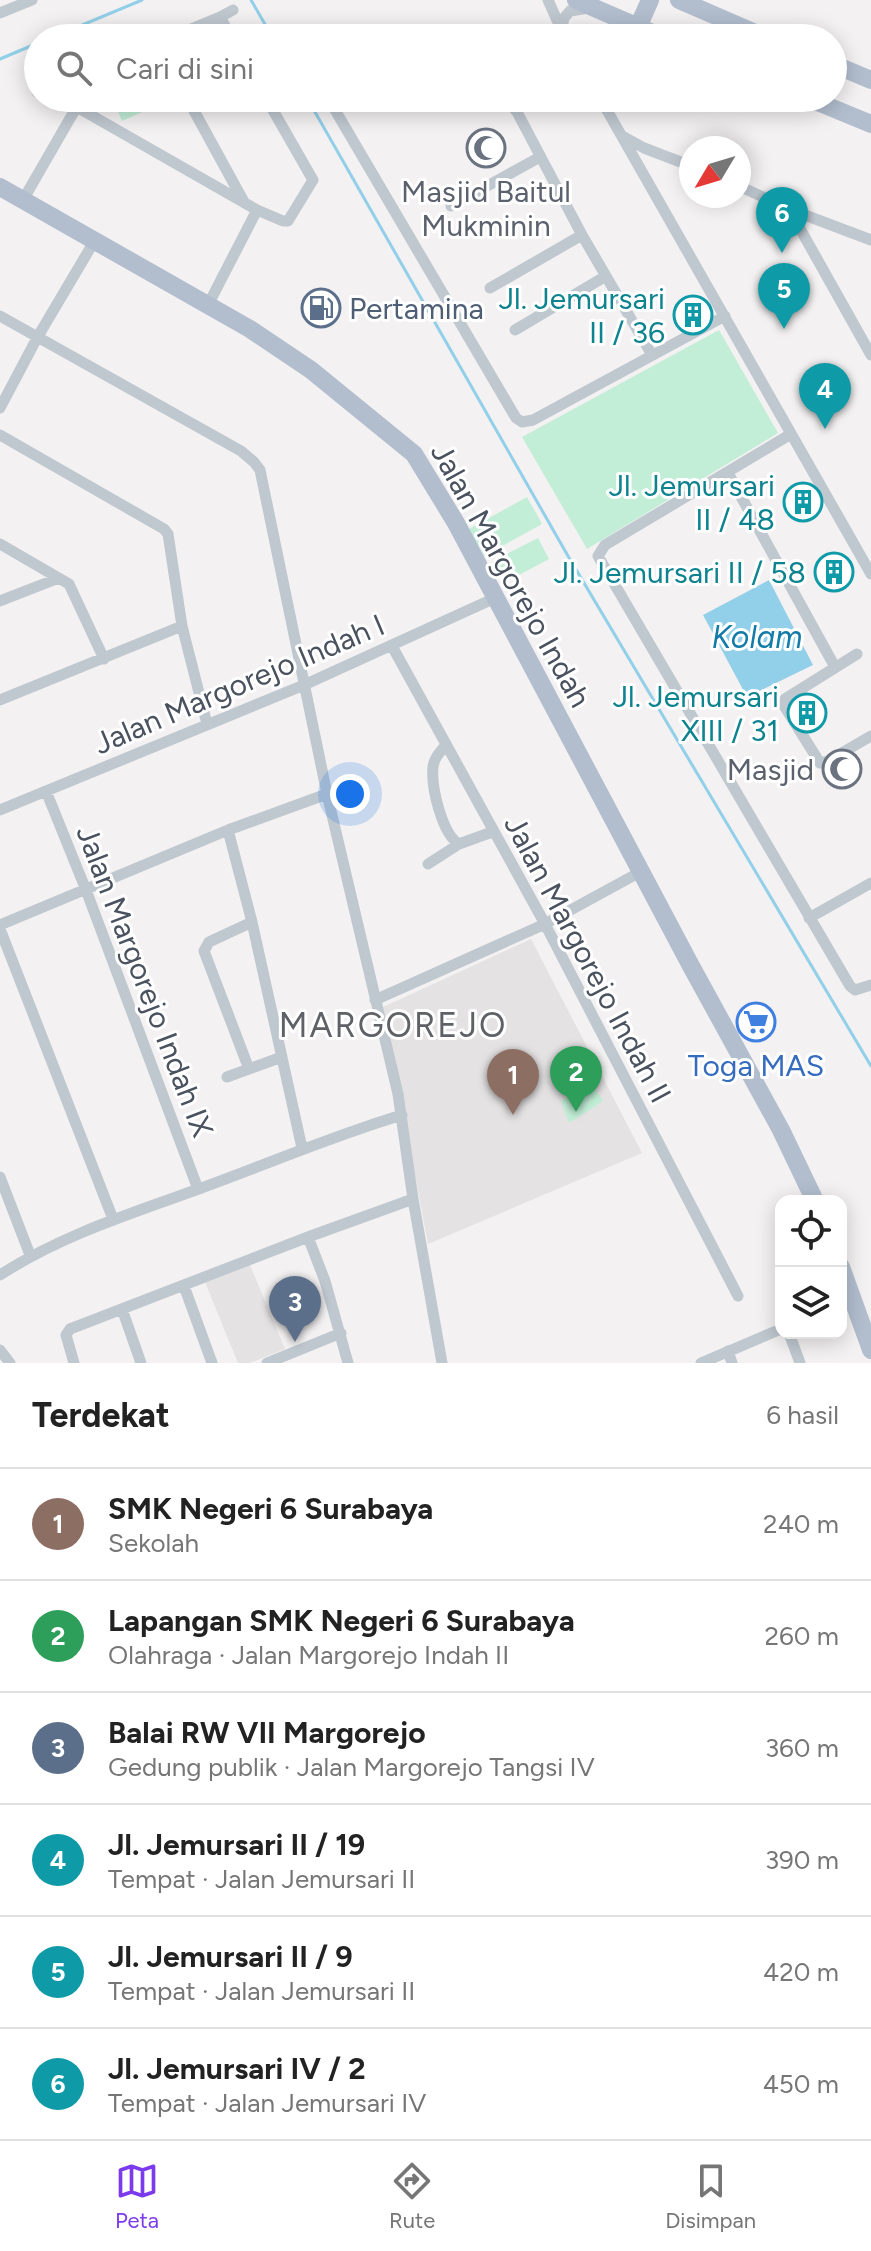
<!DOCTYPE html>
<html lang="id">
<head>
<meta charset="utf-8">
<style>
  :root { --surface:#fff; --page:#f2f2f2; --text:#222; --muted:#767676; --line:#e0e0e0; --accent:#7c3aed }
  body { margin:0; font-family:Figtree,sans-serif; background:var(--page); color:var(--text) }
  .controls { position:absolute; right:24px; bottom:24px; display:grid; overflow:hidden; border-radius:16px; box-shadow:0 4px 20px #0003 }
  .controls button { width:72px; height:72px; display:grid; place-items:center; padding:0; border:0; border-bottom:2px solid var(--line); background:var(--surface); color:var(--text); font:40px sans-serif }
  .compass { position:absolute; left:679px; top:136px; width:72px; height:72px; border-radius:50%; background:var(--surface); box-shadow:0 4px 20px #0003; rotate:232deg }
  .you { position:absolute; left:350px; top:794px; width:28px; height:28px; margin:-20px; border:6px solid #fff; border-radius:50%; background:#1a73e8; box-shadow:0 0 0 12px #1a73e833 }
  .badge { display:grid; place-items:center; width:52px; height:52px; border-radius:50%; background:var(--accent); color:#fff; font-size:26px; font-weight:700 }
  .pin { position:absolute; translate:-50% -66px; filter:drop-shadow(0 2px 4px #0008) }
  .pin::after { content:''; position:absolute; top:42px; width:28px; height:24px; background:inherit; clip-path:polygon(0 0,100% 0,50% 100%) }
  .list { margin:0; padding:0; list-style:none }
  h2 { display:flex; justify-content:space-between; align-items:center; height:104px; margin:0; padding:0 32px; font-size:34px }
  h2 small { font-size:26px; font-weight:400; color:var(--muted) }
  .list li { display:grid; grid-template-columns:52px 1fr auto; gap:24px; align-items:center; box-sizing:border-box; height:112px; padding:0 32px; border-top:2px solid var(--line) }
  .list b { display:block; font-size:30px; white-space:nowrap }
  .list p { margin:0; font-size:26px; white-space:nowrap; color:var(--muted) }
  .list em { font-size:26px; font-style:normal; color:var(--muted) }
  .icon { flex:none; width:44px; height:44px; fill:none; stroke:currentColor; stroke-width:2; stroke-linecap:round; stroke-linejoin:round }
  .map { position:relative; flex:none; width:871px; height:1363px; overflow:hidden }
  .search { position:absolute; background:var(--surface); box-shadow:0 4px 20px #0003; left:24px; right:24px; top:24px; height:88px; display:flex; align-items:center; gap:20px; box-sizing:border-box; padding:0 28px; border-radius:44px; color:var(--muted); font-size:30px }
  .sheet { height:776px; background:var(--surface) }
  nav { display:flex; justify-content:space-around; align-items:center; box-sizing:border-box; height:112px; border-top:2px solid var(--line); background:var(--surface); font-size:22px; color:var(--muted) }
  nav a { display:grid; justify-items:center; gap:4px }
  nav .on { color:var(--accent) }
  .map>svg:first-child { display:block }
</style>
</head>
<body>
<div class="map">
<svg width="871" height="1363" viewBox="0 0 871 1363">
  <rect width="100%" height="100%" fill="#f3f1f1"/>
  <path fill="#e4e2e3" d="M531,939L642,1153L428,1244L383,1007Z
    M250,1265L285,1349L250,1363H238L205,1282Z"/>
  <path fill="#c2eed7" d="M123,98H166L167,101L122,121L114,102Z
    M719,330L778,433L587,549L522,437Z
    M527,497L542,524L484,556L469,529Z
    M538,538L549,559L504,583L493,561Z
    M590,1081L603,1101L569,1123L561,1101Z"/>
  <path fill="#92cfe9" d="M769,580L813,665L747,697L703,615Z"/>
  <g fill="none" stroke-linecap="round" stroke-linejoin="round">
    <path stroke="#92cfe9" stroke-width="3" d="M251,0L273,38
      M51,38L142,0
      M0,59L38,43
      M307,98L568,556L871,1066"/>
    <path stroke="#bfc7cf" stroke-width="11" d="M548,0L565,38
      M0,13L32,0
      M220,17L232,38
      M562,28L564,18L570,11L589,8
      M169,38L220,17L233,10
      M37,92L38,91
      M61,98L257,210L283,221H288L313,180L266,98
      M187,98L244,202
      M328,98L516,418L522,422L533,420L725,316
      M502,98L508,101L517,112L582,235L652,355
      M600,98L871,574
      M624,137L644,148L691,166
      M739,186L789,209L871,240
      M23,200L76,108
      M451,206L540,157
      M789,209L871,355
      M490,288L582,235
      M208,305L257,210
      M0,316L241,451L254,462L260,470L327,794L398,1094L413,1199L442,1363
      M515,330L606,276
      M0,408L37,338L95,240
      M791,434L605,545L598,556L850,986L855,990L871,985
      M0,435L164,529L168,534L182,626L207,724
      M728,473L835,667
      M0,544L69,584L104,659
      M0,601L59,578
      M392,646L545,924L738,1296
      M857,654L785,699L783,704L820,763L828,761L871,736
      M0,700L182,626
      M446,745C440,752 434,758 433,767C431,787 442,834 459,844L492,832
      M46,791L86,890L198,1189
      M0,810L304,685L495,598
      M228,830L252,922L302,1148
      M428,864L459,844
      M809,918L871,883
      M0,925L228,830L327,794
      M0,929L113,1219
      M375,1000L545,924L642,871
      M249,1069L204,951L209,942L252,922
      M227,1077L282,1057
      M0,1177L30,1255
      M308,1237L325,1281L348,1363
      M0,1275C60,1236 129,1214 196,1190C265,1165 332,1136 402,1115
      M184,1286L212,1363
      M122,1309L141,1363
      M789,1333L800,1363
      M0,1350L10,1363
      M728,1351L732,1363
      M74,1363L66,1335L70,1329L308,1237L413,1199
      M267,1363L341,1333
      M701,1363L781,1329"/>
    <path stroke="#b2bece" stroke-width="18" d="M576,0L664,38
      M679,0L767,38
      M638,27L650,0
      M833,64L871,80
      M808,98L871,124
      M0,187L250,329L311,370L414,454L456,523L691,966L781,1130L815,1201
      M841,1267L871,1350"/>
  </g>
  <defs>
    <symbol id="mosque-ring" viewBox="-11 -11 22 22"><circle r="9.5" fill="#fff" stroke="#6b7280" stroke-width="1.5"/><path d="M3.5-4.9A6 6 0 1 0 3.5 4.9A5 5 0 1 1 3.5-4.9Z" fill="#6b7280"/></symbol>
    <symbol id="fuel-ring" viewBox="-11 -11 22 22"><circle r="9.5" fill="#fff" stroke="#5c6f8a" stroke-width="1.5"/><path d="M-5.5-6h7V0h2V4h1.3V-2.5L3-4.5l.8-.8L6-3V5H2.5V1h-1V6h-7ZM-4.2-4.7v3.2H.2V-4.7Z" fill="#5c6f8a"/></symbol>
    <symbol id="building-ring" viewBox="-11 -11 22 22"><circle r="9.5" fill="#fff" stroke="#0f9aa8" stroke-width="1.5"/><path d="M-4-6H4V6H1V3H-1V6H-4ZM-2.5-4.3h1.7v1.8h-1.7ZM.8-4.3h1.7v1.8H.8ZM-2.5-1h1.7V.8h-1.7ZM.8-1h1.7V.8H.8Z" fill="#0f9aa8"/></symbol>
    <symbol id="supermarket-ring" viewBox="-11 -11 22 22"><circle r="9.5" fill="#fff" stroke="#3f7fe0" stroke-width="1.5"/><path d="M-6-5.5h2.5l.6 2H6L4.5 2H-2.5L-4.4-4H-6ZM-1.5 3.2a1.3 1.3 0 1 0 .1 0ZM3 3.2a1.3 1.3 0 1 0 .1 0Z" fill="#3f7fe0"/></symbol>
  </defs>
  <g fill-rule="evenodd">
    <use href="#mosque-ring" x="464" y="126" width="44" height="44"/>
    <use href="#fuel-ring" x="299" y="286" width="44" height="44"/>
    <use href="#building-ring" x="671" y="293" width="44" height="44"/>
    <use href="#building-ring" x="781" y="480" width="44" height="44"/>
    <use href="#building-ring" x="812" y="550" width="44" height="44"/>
    <use href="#building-ring" x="785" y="691" width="44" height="44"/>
    <use href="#mosque-ring" x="820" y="747" width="44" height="44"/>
    <use href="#supermarket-ring" x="734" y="1000" width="44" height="44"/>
  </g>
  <g text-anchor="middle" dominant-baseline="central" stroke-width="6" stroke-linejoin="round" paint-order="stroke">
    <g font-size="30" fill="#5b616d" stroke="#fff">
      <text x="486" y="191">Masjid Baitul<tspan x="486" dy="34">Mukminin</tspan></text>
      <text x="814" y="769" text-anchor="end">Masjid</text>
    </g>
    <g font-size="30" fill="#0d838f" stroke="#fff" text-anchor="end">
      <text x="665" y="298">Jl. Jemursari<tspan x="665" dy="34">II / 36</tspan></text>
      <text x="775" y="485">Jl. Jemursari<tspan x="775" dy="34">II / 48</tspan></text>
      <text x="806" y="572">Jl. Jemursari II / 58</text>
      <text x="779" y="696">Jl. Jemursari<tspan x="779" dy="34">XIII / 31</tspan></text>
    </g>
    <g font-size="30" fill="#4e5e75" stroke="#fff" text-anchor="start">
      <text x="349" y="308">Pertamina</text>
    </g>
    <g font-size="30" fill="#49525e" stroke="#fff">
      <text transform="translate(511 575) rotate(61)">Jalan Margorejo Indah</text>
      <text transform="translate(239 684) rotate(-23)">Jalan Margorejo Indah I</text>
      <text transform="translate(588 959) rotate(62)">Jalan Margorejo Indah II</text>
      <text transform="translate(145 981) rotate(69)">Jalan Margorejo Indah IX</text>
    </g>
    <g font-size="30" fill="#366cbe" stroke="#fff">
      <text x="756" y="1065">Toga MAS</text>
    </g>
    <g font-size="32" font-style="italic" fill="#137ba7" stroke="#fff">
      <text x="757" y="637">Kolam</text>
    </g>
    <g font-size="34" letter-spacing="2" fill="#5e6166" stroke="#fff">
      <text x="393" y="1025">MARGOREJO</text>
    </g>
  </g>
</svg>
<div class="controls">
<button><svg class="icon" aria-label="locate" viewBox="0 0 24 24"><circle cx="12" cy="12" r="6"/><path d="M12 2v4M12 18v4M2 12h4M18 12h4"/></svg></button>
<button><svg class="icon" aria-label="layers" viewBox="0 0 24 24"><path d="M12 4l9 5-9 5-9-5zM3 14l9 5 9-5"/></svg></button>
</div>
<svg class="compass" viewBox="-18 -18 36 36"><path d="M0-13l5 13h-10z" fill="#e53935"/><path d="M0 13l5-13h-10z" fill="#767676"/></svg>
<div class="you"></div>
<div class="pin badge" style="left:513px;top:1115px;background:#8d6e63">1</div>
<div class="pin badge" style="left:576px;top:1112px;background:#2e9e5b">2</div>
<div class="pin badge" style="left:295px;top:1342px;background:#5c6f8a">3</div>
<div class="pin badge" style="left:825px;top:429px;background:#0f9aa8">4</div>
<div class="pin badge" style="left:784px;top:329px;background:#0f9aa8">5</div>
<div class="pin badge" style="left:782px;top:253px;background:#0f9aa8">6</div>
<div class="search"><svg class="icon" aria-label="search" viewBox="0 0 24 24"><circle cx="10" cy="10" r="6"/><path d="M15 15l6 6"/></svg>Cari di sini</div>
</div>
<section class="sheet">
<h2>Terdekat<small>6 hasil</small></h2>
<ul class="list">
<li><span class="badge" style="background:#8d6e63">1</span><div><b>SMK Negeri 6 Surabaya</b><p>Sekolah</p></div><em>240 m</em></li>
<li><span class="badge" style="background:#2e9e5b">2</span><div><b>Lapangan SMK Negeri 6 Surabaya</b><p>Olahraga · Jalan Margorejo Indah II</p></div><em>260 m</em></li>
<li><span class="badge" style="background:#5c6f8a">3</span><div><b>Balai RW VII Margorejo</b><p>Gedung publik · Jalan Margorejo Tangsi IV</p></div><em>360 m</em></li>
<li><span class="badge" style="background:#0f9aa8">4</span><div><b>Jl. Jemursari II / 19</b><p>Tempat · Jalan Jemursari II</p></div><em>390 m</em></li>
<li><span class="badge" style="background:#0f9aa8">5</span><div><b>Jl. Jemursari II / 9</b><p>Tempat · Jalan Jemursari II</p></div><em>420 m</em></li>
<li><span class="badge" style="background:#0f9aa8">6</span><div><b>Jl. Jemursari IV / 2</b><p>Tempat · Jalan Jemursari IV</p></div><em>450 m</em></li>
</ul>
</section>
<nav>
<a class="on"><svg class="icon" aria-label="map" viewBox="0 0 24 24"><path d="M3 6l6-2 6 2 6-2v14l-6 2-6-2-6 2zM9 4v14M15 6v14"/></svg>Peta</a>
<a><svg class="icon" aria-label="directions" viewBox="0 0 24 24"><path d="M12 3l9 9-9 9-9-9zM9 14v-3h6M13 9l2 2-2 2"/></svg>Rute</a>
<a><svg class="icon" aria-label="saved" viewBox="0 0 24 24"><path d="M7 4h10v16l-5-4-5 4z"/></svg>Disimpan</a>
</nav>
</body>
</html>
